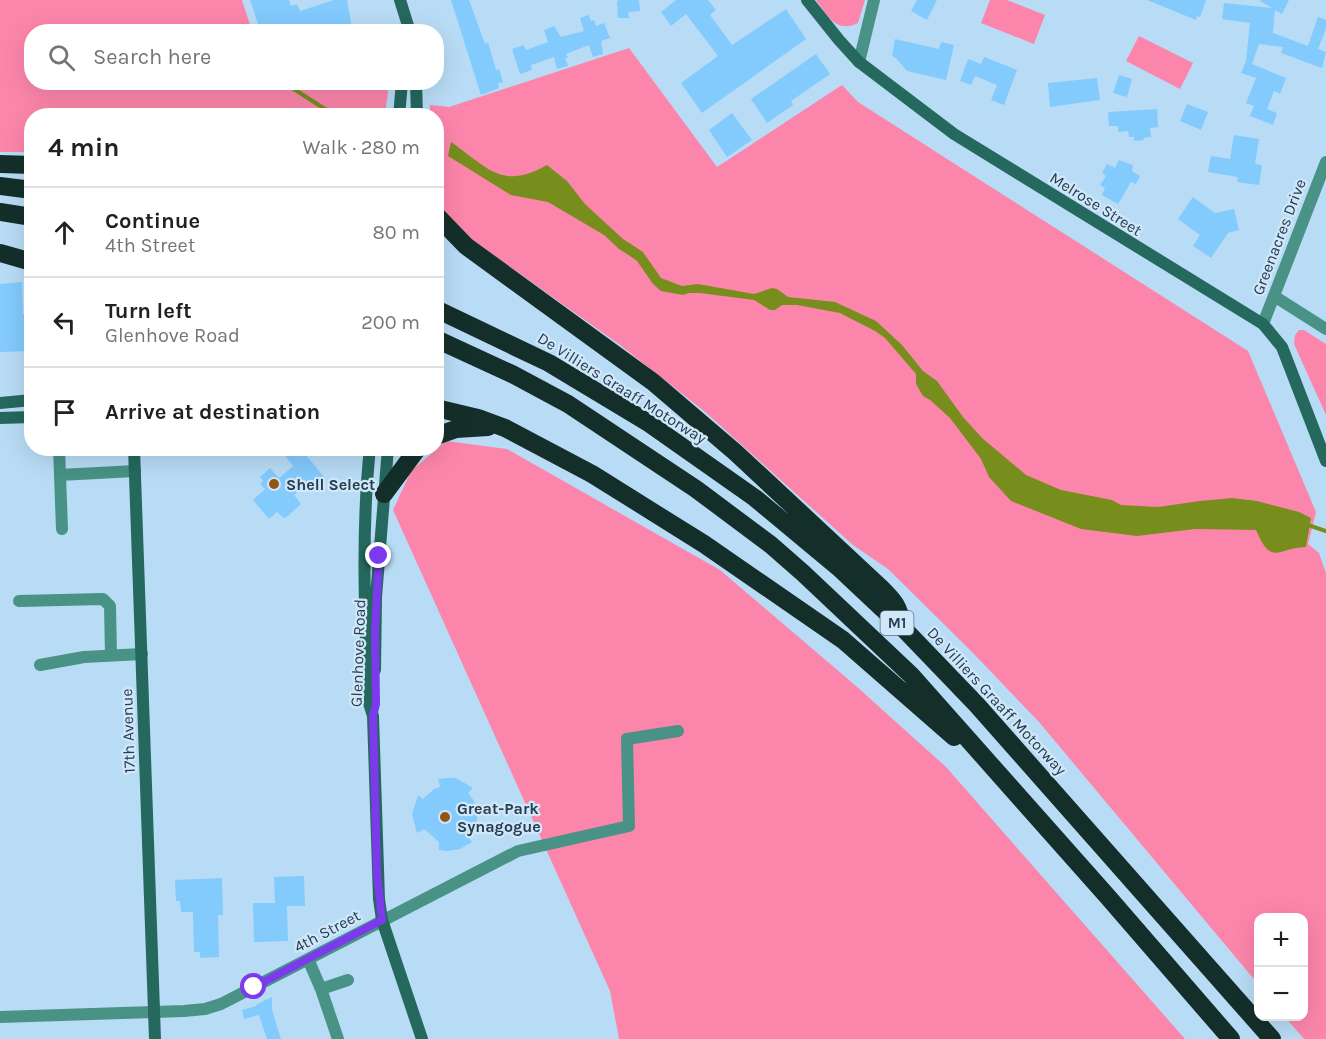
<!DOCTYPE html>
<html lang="en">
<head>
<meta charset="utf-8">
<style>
  :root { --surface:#fff; --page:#f6f6f6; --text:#202124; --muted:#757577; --line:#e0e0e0 }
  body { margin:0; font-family:Karla,sans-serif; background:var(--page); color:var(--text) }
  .controls { position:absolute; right:18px; bottom:18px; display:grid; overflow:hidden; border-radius:12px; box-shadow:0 6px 24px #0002 }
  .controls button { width:54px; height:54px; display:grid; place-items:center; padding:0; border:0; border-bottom:2px solid var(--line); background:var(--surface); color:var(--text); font:30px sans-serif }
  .stop { position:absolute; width:18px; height:18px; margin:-14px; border:4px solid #7c3aed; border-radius:50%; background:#fff }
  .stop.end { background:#7c3aed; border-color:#fff; box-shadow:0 2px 6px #0008 }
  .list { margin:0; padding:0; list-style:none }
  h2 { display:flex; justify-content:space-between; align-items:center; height:78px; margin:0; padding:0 24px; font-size:26px }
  h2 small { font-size:20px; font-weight:400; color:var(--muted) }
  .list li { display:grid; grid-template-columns:39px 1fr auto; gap:18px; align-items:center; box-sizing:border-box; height:90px; padding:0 24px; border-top:2px solid var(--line) }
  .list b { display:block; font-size:22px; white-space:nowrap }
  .list p { margin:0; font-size:20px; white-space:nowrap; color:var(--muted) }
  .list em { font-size:20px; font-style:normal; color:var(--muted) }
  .icon { flex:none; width:33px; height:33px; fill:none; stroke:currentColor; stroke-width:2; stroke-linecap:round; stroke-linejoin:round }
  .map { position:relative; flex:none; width:1326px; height:1039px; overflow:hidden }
  .search { position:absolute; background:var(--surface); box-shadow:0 6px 24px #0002; left:24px; top:24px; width:420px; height:66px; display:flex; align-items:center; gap:15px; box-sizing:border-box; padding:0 21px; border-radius:24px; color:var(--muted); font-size:22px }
  .panel { position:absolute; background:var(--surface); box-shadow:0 6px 24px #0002; left:24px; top:108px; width:420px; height:348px; border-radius:24px }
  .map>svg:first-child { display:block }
</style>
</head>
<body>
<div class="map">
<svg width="1326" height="1039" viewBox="0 0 1326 1039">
  <rect width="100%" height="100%" fill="#b9dcf6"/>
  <path fill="#fc86ab" d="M0,0H242L252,31L32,32V82L389,83L385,115L32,116L31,152H0Z
    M816,0H865L858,23C836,34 827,15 816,0Z
    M990,0H1007L1045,15L1034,44L981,23Z
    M1139,36L1193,63L1180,89L1126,61Z
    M629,48L717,167L842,85L858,102L1248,351L1316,512L1308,544L1319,553L1326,573V1039H1304L1285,1017L1304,1016V918H1258V984L1039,722L970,650L888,569L853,545L704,411L620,345L472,240L446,216L437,194L436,116H430V105L449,107Z
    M1299,330H1304L1326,344V415L1294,344L1295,335Z
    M446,441L507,449L720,570L856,686L946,767L1185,1039H619L610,991L393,510L411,471Z"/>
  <path fill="#778e1c" d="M451,142C487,167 502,191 547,165L567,181L585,204L623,239L643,252L661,278L682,286L698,284L754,294L772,288L777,289L788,297L835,302L876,321L902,345L923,371L937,381L963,417L982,438L1026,475L1061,490L1112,500L1121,505L1158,507L1200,501L1232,498L1257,501L1299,512L1311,518L1306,547C1277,548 1272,567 1256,530L1195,529L1137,536L1081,529L1011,501L989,477L981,459L950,418L930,400L923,396L916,384V374L885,338L875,331L840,313L797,305H782L775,310H770L754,300L700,293H689L683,295L661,291L653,284L637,261L630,256L619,249L604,235L548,202L511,195L448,156Z"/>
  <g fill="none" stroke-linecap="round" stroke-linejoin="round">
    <path stroke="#778e1c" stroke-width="4" d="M283,82L328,111
      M1305,524L1326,531"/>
  </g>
  <path fill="#83cafd" d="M250,0H289L291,6L297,4L300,11L334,0H347L352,28L342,32H261Z
    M451,0H469L485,44L488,42L496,70L499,69L503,82L498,83L499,88L481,95Z
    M620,0H639L640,11L628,12L629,18H618L617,1Z
    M676,0H708L716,10L710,15L732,45L786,9L806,39L702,113L681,83L718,56L686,14L671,26L661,12Z
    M917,0H937L927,20L911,11Z
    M1147,0H1206L1200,17L1197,16L1196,20Z
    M1259,0H1289L1282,14L1275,10L1273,33L1308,46L1318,17L1326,20V29L1318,49L1326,52L1322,68L1281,53L1283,47L1259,44L1252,64L1286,78L1280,94L1274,91L1267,109L1277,113L1273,125L1250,116L1254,106L1246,103L1256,78L1241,73L1246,61L1250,23L1222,19L1224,3L1272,8Z
    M589,15L591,21L594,20L596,26L604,23L610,38L601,41L603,54L593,57L589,45L566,54L568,58H565L568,66L557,69L554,57L531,65L532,70L520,74L512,49L524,45L526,50L548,42L544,30L554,26L561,37L584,31L580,18Z
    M895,39L939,49L941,42L954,45L946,80L907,71L896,58L892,56Z
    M816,54L830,74L791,101L793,105L767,123L751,99Z
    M984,57L1017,70L1004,105L991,100L997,85L975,76L971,85L960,81L968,59L981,64Z
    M1119,75L1132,79L1127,97L1113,93Z
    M1097,78L1100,100L1050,107L1048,83Z
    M1187,104L1208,112L1201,130L1180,121Z
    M1157,109L1158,127L1150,128L1151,137L1143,138L1144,140L1134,141V137H1129L1128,131L1118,132V126H1109L1108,112Z
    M732,113L752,140L727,157L709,130Z
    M1234,135L1259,139L1255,164L1262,165L1259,185L1237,182L1238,177L1208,172L1211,156L1230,159Z
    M1119,160L1133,165L1132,171L1140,176L1136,184L1131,182L1118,204L1102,195L1105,188L1100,185L1106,176L1102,173L1107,164L1115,168Z
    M1193,197L1215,213L1234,209L1239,230L1228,233L1211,258L1193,246L1200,235L1178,219Z
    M22,282L23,314H28V319H32V351L0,352V284Z
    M279,448H300L325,478L312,488L308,483L294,495L301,504L288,516L284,518L277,512L269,519L253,500L265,489L260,484L263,481L260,477L270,468L279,478L293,466Z
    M446,778H456L473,788L468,793L474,801L477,810V820L473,829L467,836L472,842L460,849L447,851L439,850V842L424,829L417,833L412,814L418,795L423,799L434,789L440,787L438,779Z
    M304,876L305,906H287L288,941L254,942L253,903H275L274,877Z
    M222,878L223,915H218L219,957L200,958V952H194L193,912H181L180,901H176L175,880Z
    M272,997V1010L281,1039H267L259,1015L244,1019L242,1010L256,1006L257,1004Z"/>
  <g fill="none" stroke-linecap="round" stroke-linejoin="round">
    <path stroke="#499286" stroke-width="12" d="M859,62L874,0
      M1274,296L1326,329
      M1263,324L1326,162
      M59,448L62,529
      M60,475L135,471
      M19,601L103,599L110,606L111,655
      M40,665L84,657L142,654
      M308,959L321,989L338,1039
      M321,989L348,980
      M0,1017L184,1011L205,1009L221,1004L518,851L629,826L627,739L678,731"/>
    <path stroke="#25685e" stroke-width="12" d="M400,0L410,32
      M807,0L839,40L859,62L954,134L1263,324L1282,347L1326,461
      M416,82L417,116
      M399,116L402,82
      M0,403L32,400
      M0,418L32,417
      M134,448L155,1039
      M370,448C361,532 365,616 368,700L373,716L379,899L382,920L422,1039
      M375,670L376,597L388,448"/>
    <path stroke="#142f2a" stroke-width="18" d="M0,164L32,165
      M0,186L32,190
      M0,212L32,217
      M436,215L466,246L653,382L735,452L879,586C893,600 900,606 902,627
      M0,253L32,262
      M436,309L549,363L647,422L755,498L838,567L903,628L977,705L1272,1039
      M436,339L512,374L568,404L696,489L771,545L803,573L911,675L1108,897L1231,1039
      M436,408L478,418L505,428L592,474L704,544L843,640L954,737
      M436,436L456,429L488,427
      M384,494L418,448"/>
  </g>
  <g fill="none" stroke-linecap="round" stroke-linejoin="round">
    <path stroke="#7c3aed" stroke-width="8" d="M254,987L382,920L377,873L373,716L376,704L375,631L379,556"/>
  </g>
  <g fill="#915516" stroke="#d0e7f9" stroke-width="2">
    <circle cx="274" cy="484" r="6"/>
    <circle cx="445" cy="817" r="6"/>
  </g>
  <g text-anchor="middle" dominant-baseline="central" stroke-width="4.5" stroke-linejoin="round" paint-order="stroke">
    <rect fill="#d0e7f9" stroke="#587082" stroke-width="1.5" x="880.5" y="611" width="33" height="24" rx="4.5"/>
    <g font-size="15" font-weight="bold" fill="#253d4f">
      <text x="897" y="623">M1</text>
    </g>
    <g font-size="16" fill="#253d4f" stroke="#d0e7f9">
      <text transform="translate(1096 204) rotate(32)">Melrose Street</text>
      <text transform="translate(1279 237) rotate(-69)">Greenacres Drive</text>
      <text transform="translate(622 388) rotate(32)">De Villiers Graaff Motorway</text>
      <text transform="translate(358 653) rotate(-88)">Glenhove Road</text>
      <text transform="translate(997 701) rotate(47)">De Villiers Graaff Motorway</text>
      <text transform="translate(128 731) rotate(-92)">17th Avenue</text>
      <text transform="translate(327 931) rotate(-28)">4th Street</text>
    </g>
    <g font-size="16" font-weight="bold" fill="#253d4f" stroke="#d0e7f9" text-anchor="start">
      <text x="286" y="484">Shell Select</text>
      <text x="457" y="808">Great-Park<tspan x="457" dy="18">Synagogue</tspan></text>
    </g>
  </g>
</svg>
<div class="controls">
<button>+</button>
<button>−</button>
</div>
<div class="stop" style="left:254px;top:987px"></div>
<div class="stop end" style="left:379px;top:556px"></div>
<div class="search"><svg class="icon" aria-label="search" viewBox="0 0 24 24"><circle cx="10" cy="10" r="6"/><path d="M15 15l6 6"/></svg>Search here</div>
<section class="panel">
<h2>4 min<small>Walk · 280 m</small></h2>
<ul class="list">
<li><svg class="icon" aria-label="ahead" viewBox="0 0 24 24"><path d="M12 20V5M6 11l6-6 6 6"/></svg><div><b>Continue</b><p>4th Street</p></div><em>80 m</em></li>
<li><svg class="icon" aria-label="left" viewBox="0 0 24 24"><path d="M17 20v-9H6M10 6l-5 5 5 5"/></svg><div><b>Turn left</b><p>Glenhove Road</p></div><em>200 m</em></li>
<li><svg class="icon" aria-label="arrive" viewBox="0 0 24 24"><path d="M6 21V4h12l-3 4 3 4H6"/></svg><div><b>Arrive at destination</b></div></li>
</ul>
</section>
</div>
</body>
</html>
